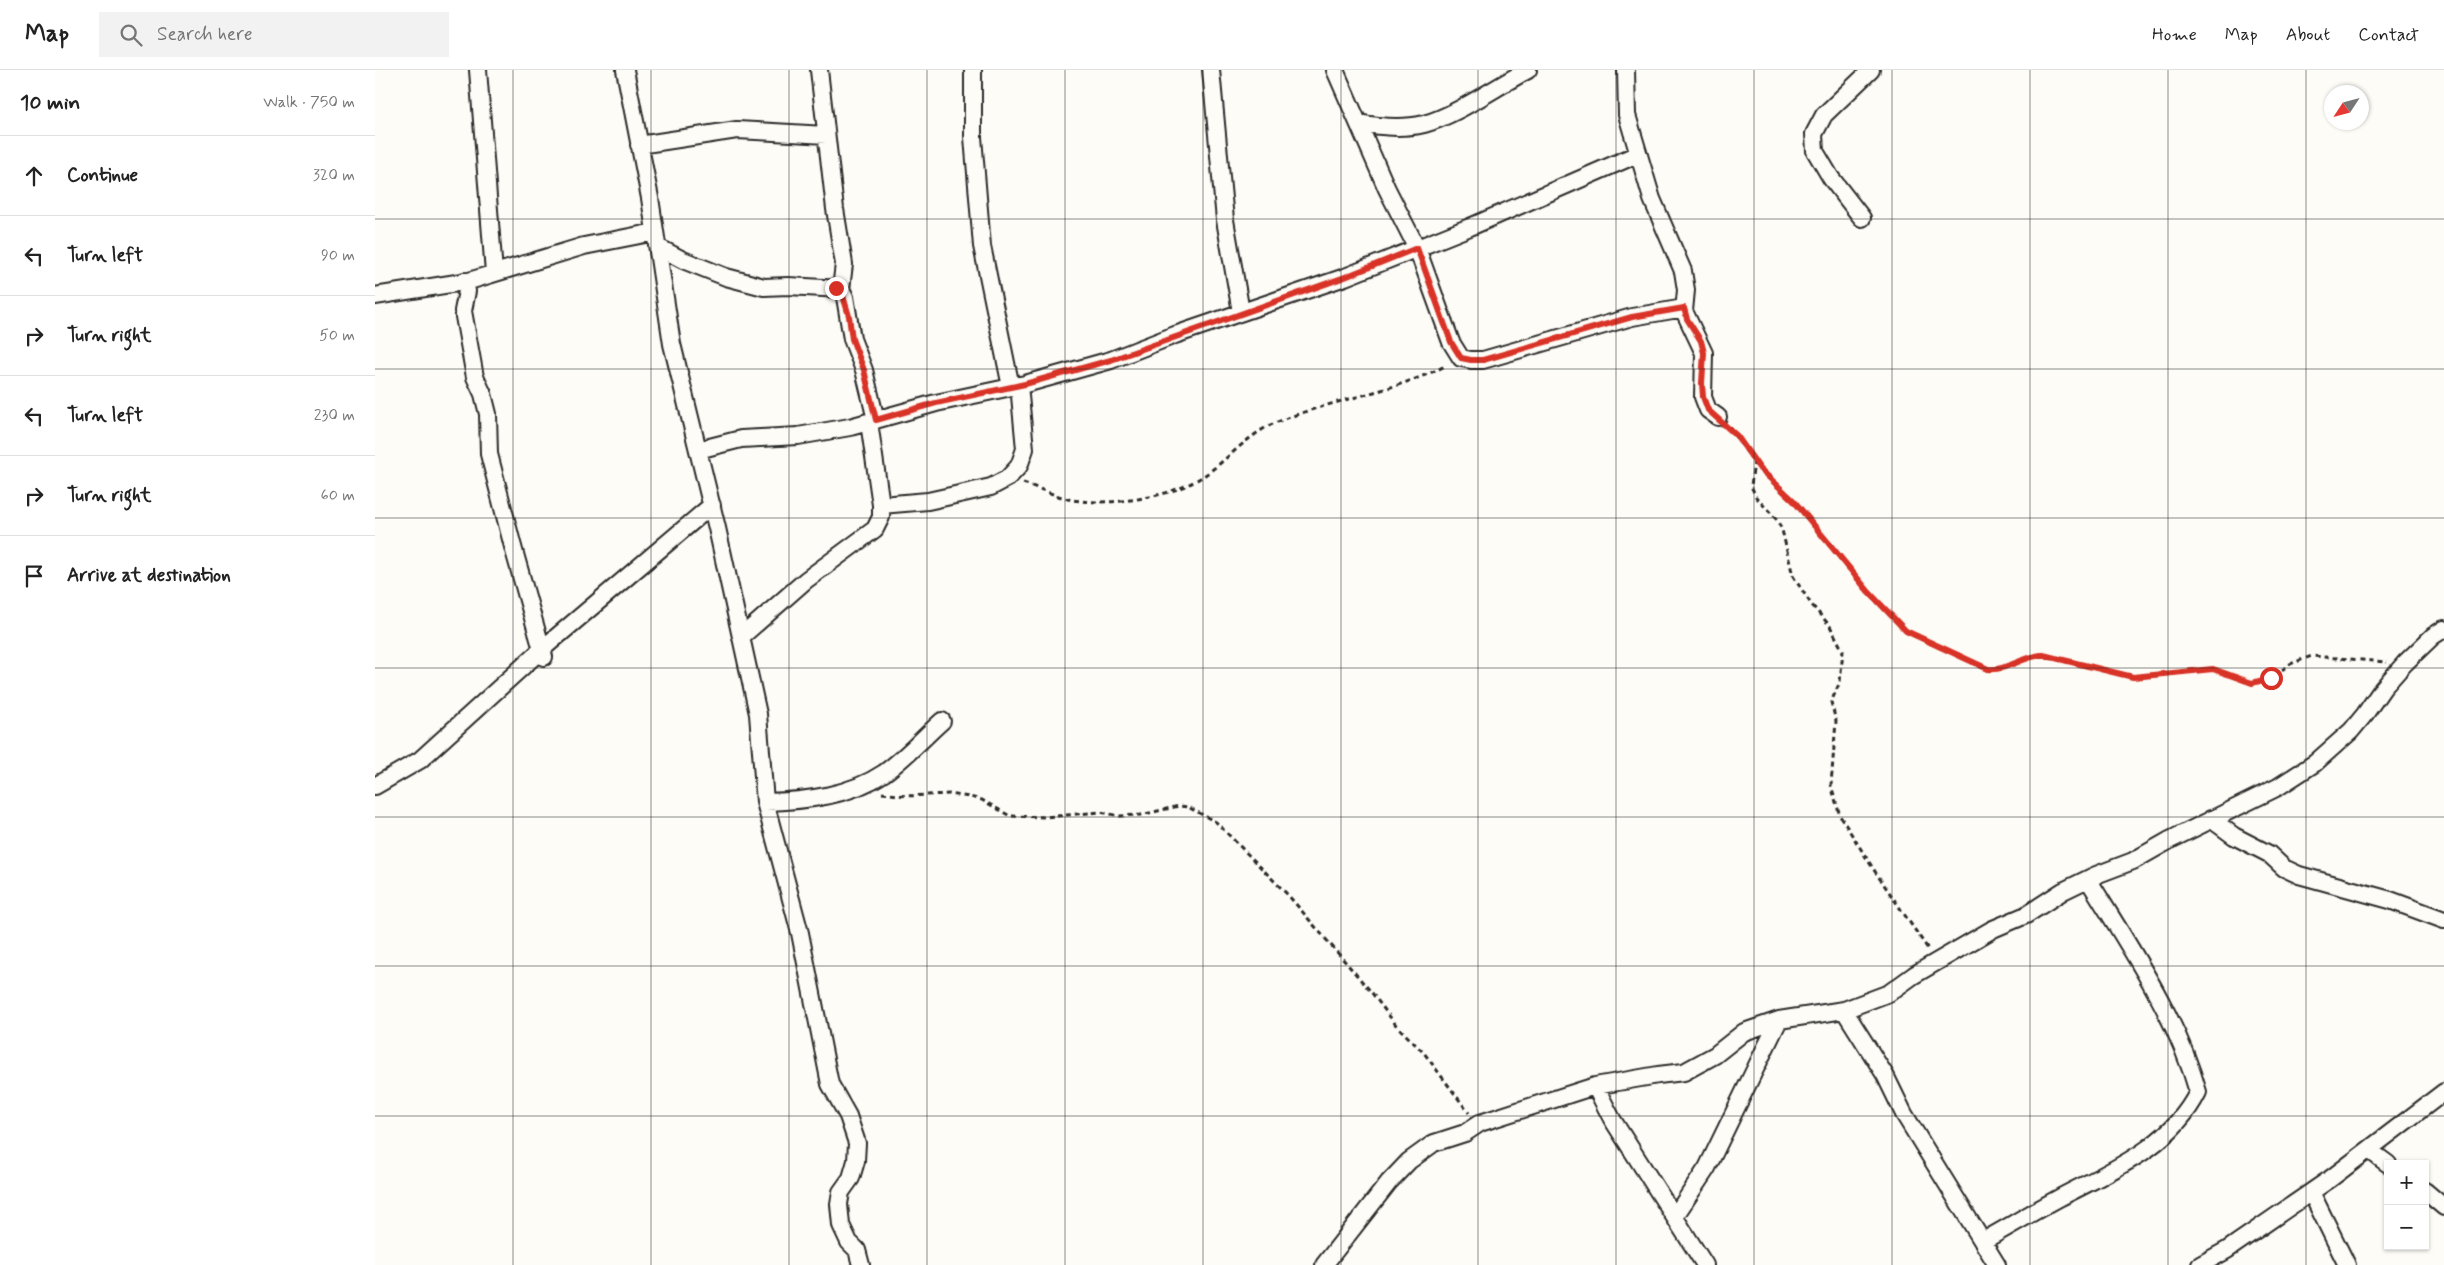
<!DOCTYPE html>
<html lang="en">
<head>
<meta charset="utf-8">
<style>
  :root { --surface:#fff; --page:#f2f2f2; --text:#222; --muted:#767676; --line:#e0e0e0 }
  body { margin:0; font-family:Mynerve,sans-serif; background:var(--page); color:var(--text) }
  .controls { position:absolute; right:15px; bottom:15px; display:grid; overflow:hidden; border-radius:0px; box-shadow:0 1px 4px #0004 }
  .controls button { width:45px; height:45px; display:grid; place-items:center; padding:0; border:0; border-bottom:1px solid var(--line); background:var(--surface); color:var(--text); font:25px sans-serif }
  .compass { position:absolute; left:1949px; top:15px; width:45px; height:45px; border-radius:50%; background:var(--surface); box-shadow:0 1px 4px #0004; rotate:234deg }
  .stop { position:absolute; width:15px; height:15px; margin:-11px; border:4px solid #d93025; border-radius:50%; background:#fff }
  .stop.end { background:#d93025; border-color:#fff; box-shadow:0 1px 5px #0008 }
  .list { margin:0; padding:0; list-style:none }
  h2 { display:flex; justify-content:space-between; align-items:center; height:65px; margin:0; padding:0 20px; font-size:21px }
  h2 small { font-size:16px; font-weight:400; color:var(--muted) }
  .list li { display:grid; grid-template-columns:32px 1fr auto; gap:15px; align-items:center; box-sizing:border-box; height:80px; padding:0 20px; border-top:1px solid var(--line) }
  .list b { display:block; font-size:19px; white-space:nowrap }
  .list em { font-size:16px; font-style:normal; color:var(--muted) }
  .icon { flex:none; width:28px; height:28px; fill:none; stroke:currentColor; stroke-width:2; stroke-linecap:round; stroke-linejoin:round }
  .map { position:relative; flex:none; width:2069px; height:1195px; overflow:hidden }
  header { display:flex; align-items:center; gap:30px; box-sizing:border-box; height:70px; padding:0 25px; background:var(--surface); border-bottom:1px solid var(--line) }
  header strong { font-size:24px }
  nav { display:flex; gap:28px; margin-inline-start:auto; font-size:18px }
  .search { width:350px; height:45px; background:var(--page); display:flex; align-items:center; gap:12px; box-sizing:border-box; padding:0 18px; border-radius:0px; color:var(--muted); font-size:19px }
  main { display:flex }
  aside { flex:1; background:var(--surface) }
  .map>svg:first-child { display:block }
</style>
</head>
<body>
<header>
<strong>Map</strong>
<div class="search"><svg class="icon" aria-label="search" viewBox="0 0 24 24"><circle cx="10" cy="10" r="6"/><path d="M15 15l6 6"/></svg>Search here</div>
<nav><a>Home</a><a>Map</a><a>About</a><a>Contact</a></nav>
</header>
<main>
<aside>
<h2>10 min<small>Walk · 750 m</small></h2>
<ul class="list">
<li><svg class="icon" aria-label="ahead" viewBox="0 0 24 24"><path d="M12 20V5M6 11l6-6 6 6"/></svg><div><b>Continue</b></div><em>320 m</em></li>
<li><svg class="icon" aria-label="left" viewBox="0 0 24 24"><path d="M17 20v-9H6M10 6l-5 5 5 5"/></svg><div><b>Turn left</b></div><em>90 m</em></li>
<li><svg class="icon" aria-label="right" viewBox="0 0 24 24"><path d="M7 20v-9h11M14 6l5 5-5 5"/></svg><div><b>Turn right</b></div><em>50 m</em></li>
<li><svg class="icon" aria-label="left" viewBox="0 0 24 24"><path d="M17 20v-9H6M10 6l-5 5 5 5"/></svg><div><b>Turn left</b></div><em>230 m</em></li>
<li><svg class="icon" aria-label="right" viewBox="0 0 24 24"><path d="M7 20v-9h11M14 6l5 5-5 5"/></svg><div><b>Turn right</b></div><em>60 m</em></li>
<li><svg class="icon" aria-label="arrive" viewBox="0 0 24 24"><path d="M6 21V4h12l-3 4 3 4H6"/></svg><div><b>Arrive at destination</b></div></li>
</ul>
</aside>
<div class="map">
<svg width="2069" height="1195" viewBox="0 0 2069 1195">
  <rect width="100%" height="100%" fill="#fdfcf7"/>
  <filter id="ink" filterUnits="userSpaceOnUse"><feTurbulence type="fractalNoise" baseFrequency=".02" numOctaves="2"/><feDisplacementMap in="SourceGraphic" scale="10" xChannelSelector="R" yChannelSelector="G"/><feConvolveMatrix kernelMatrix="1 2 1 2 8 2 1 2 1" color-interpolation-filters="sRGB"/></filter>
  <g filter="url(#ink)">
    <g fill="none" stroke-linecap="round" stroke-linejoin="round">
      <defs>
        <path id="street" d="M103,0L119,203
          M250,0L275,128L297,274L342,458L383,644L390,732L425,863L455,1014L473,1046L482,1073L481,1091L476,1108L466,1122L464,1134L466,1155L474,1172L482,1180L486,1195
          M444,0L460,139L469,194L466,219
          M598,0V67L607,176L636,317
          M836,0L850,150L866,242
          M960,0L1012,119L1042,178L1076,272L1086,288L1096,290H1108L1257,247L1309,238
          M1251,0L1252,45L1277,129L1308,201L1311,220L1309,241L1329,283L1328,327L1333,340L1343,347
          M984,53C1005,57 1028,59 1049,54C1082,45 1122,16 1153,0
          M264,75L362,60L451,65
          M1487,148L1456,108L1440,81L1439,64L1449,45L1496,0
          M283,177L308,190L351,207L389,217L413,216L466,219L470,227L477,269L489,300L501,350
          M89,211L92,221L88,241L100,307L108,324L113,344L114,384L138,477L169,587
          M0,226L94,211L209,176L280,162
          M323,380L366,369L423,366L475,357L561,333L650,314L736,290L800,265L970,207L1095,157L1263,84
          M506,435L553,431L616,417L633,408L644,396L650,379L644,315
          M366,567L431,510L500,459L506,447V435L494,352
          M0,716L45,690L166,580L337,435
          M390,732C430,731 475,726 509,703C530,688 548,668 567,651
          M1836,749L1859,766L1894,784L1909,798L1924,805L2015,830L2069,850
          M1469,940L1510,1005L1529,1044L1622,1195
          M1220,1016L1237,1049L1330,1195
          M1994,1080L2013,1094
          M2050,1121L2069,1137
          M1936,1122L1972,1195
          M1300,1146L1332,1098L1404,950
          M1608,1171C1633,1157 1658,1142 1684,1128C1735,1101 1796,1077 1823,1022C1801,944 1754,877 1713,809
          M949,1195L1014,1112L1034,1091L1059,1073L1090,1063L1105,1053L1220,1016L1283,1005L1309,1002L1340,985L1369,962L1404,950L1469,940L1514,923L1539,905L1618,859L1651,845L1688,821L1721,805L1758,791L1795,770L1903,717L1940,693L1976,661L1990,644L2008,618L2030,593L2058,566L2069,559
          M1825,1195L1852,1180L1955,1109L2069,1022"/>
      </defs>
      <use href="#street" stroke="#2b2b2b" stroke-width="20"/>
      <path stroke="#2b2b2b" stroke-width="3" stroke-dasharray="5 4" stroke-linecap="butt" d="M1354,357L1385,399L1419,431L1493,521L1531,561L1613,599C1633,601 1648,586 1667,585L1758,607L1838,599L1877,613L1896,608L1915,594L1937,586L2012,592
        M1379,391L1376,416L1381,427L1402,450L1407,460L1418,506L1436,534L1455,556L1468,581L1465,612L1456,632L1461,651L1456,715L1465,746L1501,803L1553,879
        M648,413C664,418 682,427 698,430C738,436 797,428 830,405C853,389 874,364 900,353C956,329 1018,323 1072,295
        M507,723L531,726L574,724L595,727L607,730L635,746L670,747L725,742L745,746L766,745L804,736L813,737L841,752L913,825L997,923L1021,955L1049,983L1094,1043"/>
      <use href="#street" stroke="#fdfcf7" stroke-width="16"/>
    </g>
  </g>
  <g fill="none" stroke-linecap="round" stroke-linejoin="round" filter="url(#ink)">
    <path stroke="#d93025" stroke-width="6" d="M461,218L466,219L474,246L477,269L489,300L501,350L561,333L650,314L736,290L970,207L1042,178L1076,272L1086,288L1096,290H1108L1257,247L1309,238L1312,249L1326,271L1329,283L1327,313L1328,327L1333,340L1362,366L1385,399L1419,431L1493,521L1531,561L1613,599C1632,601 1648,586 1668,585L1758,607L1838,599L1877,613L1896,608"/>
  </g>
  <path fill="none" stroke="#2b2b2b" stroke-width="1" stroke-opacity="0.55" d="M138,0V1195M276,0V1195M414,0V1195M552,0V1195M690,0V1195M828,0V1195M966,0V1195M1103,0V1195M1241,0V1195M1379,0V1195M1517,0V1195M1655,0V1195M1793,0V1195M1931,0V1195M0,149H2069M0,299H2069M0,448H2069M0,598H2069M0,747H2069M0,896H2069M0,1046H2069"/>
</svg>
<div class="controls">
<button>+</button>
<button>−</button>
</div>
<svg class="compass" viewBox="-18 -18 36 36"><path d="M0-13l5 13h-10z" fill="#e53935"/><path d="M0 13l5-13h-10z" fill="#767676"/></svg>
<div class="stop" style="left:1896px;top:608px"></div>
<div class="stop end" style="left:461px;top:218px"></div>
</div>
</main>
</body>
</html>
